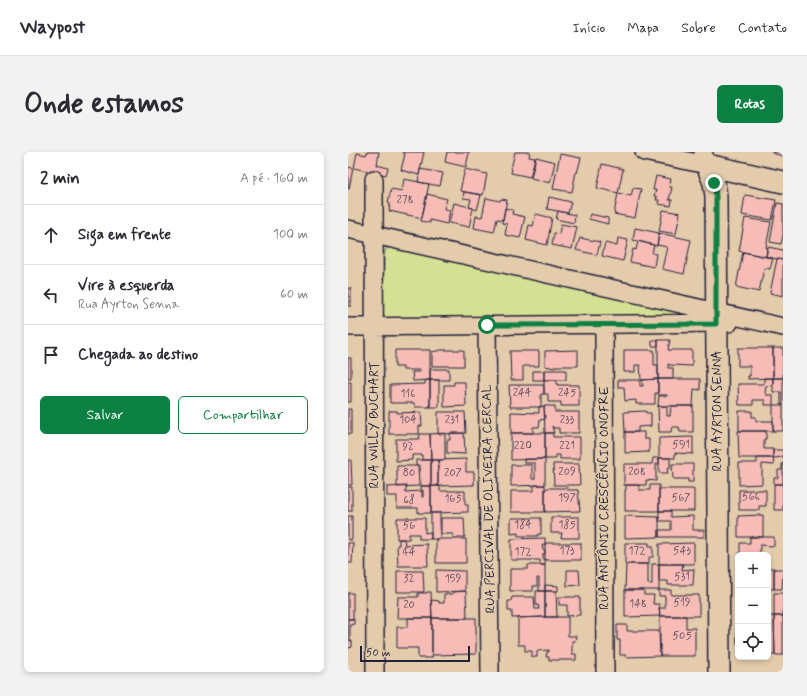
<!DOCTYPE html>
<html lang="pt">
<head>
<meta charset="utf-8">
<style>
  :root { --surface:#fff; --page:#f2f2f3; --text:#2b2b33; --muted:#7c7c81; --line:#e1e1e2; --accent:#0b8043 }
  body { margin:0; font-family:Mynerve,sans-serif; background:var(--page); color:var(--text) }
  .controls { position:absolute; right:12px; bottom:12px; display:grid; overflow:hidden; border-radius:6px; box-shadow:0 2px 6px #0003 }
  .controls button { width:36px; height:36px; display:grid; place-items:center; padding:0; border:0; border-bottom:1px solid var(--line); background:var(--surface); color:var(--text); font:20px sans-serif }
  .scale { position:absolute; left:12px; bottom:10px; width:110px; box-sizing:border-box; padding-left:4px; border:2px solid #22223b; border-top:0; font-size:11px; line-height:14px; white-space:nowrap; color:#22223b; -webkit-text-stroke:3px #e4cbac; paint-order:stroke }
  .stop { position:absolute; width:12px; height:12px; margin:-9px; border:3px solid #0b8043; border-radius:50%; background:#fff }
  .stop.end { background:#0b8043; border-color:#fff; box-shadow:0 1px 4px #0008 }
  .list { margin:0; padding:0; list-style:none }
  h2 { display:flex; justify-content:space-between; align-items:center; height:52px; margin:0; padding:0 16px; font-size:17px }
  h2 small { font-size:13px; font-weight:400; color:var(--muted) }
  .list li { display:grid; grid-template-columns:26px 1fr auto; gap:12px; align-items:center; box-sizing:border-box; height:60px; padding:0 16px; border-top:1px solid var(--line) }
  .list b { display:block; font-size:15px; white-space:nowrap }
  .list p { margin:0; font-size:13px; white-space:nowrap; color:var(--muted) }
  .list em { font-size:13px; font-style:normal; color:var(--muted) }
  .actions { display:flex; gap:8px; padding:12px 16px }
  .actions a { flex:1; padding:9px 0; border:1px solid var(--accent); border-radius:6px; text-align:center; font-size:14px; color:var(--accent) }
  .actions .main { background:var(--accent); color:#fff }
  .icon { flex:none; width:22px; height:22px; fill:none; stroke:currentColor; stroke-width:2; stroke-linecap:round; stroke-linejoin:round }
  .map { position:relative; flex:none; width:435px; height:520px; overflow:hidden; border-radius:6px }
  header { display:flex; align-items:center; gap:24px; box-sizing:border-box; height:56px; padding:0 20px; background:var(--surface); border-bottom:1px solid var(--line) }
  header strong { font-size:19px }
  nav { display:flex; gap:22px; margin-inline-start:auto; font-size:14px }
  .intro { display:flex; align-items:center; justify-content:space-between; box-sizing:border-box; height:96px; padding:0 24px }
  h1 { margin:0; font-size:28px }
  .button { padding:10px 18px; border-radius:6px; background:var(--accent); color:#fff; font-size:14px; font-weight:700 }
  main { display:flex; gap:24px; padding:0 24px }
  aside { flex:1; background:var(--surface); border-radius:6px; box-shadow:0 2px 6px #0003 }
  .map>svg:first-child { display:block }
</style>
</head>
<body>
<header>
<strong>Waypost</strong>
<nav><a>Início</a><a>Mapa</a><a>Sobre</a><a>Contato</a></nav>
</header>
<div class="intro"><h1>Onde estamos</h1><a class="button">Rotas</a></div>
<main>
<aside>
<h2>2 min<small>A pé · 160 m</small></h2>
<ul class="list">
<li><svg class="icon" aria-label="ahead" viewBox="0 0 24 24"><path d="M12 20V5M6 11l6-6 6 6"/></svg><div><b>Siga em frente</b></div><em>100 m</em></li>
<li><svg class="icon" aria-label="left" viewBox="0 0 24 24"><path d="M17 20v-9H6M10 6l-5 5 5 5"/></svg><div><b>Vire à esquerda</b><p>Rua Ayrton Senna</p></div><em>60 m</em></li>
<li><svg class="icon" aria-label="arrive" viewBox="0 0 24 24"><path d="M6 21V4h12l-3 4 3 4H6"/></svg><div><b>Chegada ao destino</b></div></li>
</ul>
<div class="actions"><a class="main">Salvar</a><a>Compartilhar</a></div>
</aside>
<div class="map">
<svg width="435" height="520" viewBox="0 0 435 520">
  <rect width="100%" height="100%" fill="#e4cbac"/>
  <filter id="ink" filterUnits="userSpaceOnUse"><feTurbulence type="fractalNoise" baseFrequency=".025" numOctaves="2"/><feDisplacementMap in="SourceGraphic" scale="8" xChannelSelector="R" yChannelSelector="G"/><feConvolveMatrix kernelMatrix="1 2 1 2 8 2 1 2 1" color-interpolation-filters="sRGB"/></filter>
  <g filter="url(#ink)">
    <path fill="#d4e093" stroke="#7b8167" d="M45,94L354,164L39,168L35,161L36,104L38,97Z"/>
    <path fill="#f8bcb7" stroke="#22223b" d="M19,0H31L29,13L40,16L38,23L6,16L9,1L18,3Z
      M55,0H76L71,23L53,18L57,2L55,1Z
      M99,0H121L118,15L97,10Z
      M167,0H182L181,5L187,6L182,25L163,21L164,17H163Z
      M424,0H435V4L424,1Z
      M212,2L233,6L229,21L228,20L224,40L205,37Z
      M188,5L207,10L202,31L183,26Z
      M254,12L275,17L270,41L249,36Z
      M0,15L5,16L1,37H0Z
      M72,17L95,21L92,34L70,30Z
      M117,17L139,22L135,43L112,39Z
      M308,24L323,27L321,35H324L321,48H324L323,54L310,52L311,48H308L309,45L306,44L308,38H305Z
      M56,27L81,32L74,66L41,59L42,51L40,50L43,37L54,39Z
      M285,36L293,37L287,66L266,62L270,41L283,44Z
      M116,40L133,43L129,58L121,55L123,47L115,46Z
      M79,42L99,47L96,57L102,58L99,72L82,68V71L73,69Z
      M397,43L428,48L424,68L394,63Z
      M201,45L223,50L220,61L199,57Z
      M138,46L152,49L153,47L159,48L155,68L149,67L146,80L126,76L128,64L134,65Z
      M106,51L125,56L121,75L101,71Z
      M429,51L435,52V83L433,92L422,90Z
      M157,56L165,58L164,62L177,65L172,86L157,83L159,72L154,71Z
      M315,58L332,61L328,82L311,79Z
      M210,59L227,63L226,71L208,67Z
      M188,62L204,66L199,93L178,88L181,73L185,74Z
      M242,62L260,66V72L241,67Z
      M397,66L423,70L418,95H419L418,105L391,99Z
      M213,72L229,75L224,97L204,93L206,81L211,82Z
      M287,76L311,81L309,94L285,88Z
      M311,81L343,88L336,122L314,117L319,95L309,93Z
      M232,86L252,90L249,103L228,98Z
      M270,86L280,88L275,109L254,104L257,91L269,94Z
      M290,89L306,93L304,101L308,102L306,115L282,110L285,97L288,98Z
      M420,95L435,98V108L418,105Z
      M395,100L425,106L422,117L416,116L411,140L388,135Z
      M429,107L435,108V144L422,141Z
      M0,136H3V154H0Z
      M304,188H310V194H304Z
      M310,188H322L320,198H344V214L322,213L320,212V216H325V227H310Z
      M390,196H425V226L400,227V224H402V214H390Z
      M425,196H435V226H425Z
      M47,198H82V228L65,229L64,220H72V218H55V215H47Z
      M93,198H116V214H84V200Z
      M230,198V214H207V216L197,214V199Z
      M276,198H306V213H310V227L293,228L292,213H287V220H276Z
      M162,199H191V214H175V228H163Z
      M0,206H3V226H0Z
      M82,217H101V228H82Z
      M196,218H218V228H196Z
      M185,219H196V228H185Z
      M416,226H425V233L418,234L417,241H418V243H425V253H417V248H405V253H391L390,232H416Z
      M425,226H435V253H433V240H425Z
      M310,227V241H307V252H288V248L277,249L276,235H270V228H292V234H295L294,228Z
      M310,227H352V238L346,237L345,254H310L311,244H319V243H310Z
      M77,228H82V255H67L66,251H42V233L77,232Z
      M82,228H91V255H82Z
      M196,228H209V233H231V254H213V250H200V242H196Z
      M0,230H3V250H0Z
      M106,230H117L118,254L96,255V233H106Z
      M161,233H196V242H193V255H162Z
      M425,253H435V279H425Z
      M196,254L197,267L192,268L191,275H185V281H163V260L191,261V255Z
      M196,254H207V260H231V281H211V276H205L204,274L206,281H197Z
      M310,254H319V264H322L323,254H345V280H332L331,275H324L323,280H311Z
      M0,257H3V282H0Z
      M41,259H49V261L73,260L74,274H71V282H41Z
      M298,259V261H303V274L290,275V280H277L276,260Z
      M391,259H404V265H408V269H425V279H391Z
      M90,260H117L118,281L90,282Z
      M390,279H418V287H416V297H425V306H391Z
      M277,280H296V287H301V300L277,301Z
      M97,281V308H83L82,282Z
      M102,281H116L117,302L99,301V288H102Z
      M163,281H197V307L163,308Z
      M197,281H205V285H232V307H212V303H208V307H197Z
      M72,282H82L83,308H74V303H64V308L48,309V287H71Z
      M345,285V302L327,301V306H311V286Z
      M425,298H435V305L425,306Z
      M305,306H311V312H308V329L298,328V333H276V312H304Z
      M311,306H322V316H319L320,321H311Z
      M409,306H425L426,313L414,312V332L391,333V311H409Z
      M118,307V320H126V333L90,334V312H91V308Z
      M176,307H197V333L163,334V313H184V327H187V311H176Z
      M0,308H3L4,333H0Z
      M68,308H83V334H73L72,313H68Z
      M83,308H91V312H90V334H83Z
      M434,311H435V332H426V326H430V318H434Z
      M205,312H231L232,333H206Z
      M324,312H345V330H340V327H325Z
      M49,314H70L71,334L49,335Z
      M426,332H435V358H426Z
      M186,333H197V360H163V339H186Z
      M278,333H291V338H302V333H311V359H277V338H278Z
      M59,334L57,340L74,339V345H75V338H73V334H83V361H70V356H49V344H39V335Z
      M83,334H92V339H117V353H120V360L83,361Z
      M0,335H4V359H0Z
      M199,336H220L219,338H230L232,359L197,360V337Z
      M311,337H346V359H311Z
      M391,338H418V354H411V358H391Z
      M311,359H323V365L345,364V378H356V385H311V378H323V369H311Z
      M83,361H92V387H83Z
      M415,363V385H390V364Z
      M0,364H4V388H0Z
      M277,364L311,365V385L277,386Z
      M203,365H231V386H213L214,381H203Z
      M49,366H77V381L83,380V387H71V382H61V387H49Z
      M93,366H116L117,385L105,386V382H93Z
      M163,366H193V382H190V384H170V381L163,382Z
      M402,385H426V394L412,393V403H392V391H402Z
      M197,386V393H194L195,398H197V402H195V407H197V413H192V408H163V387Z
      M51,387H56L57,393L79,392L80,414H50L49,393H51Z
      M88,387H118V411H88Z
      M0,391H5L4,411H0Z
      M197,391H233V408H197Z
      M277,391H301V394H305V405H301V412H277Z
      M346,391V412H311V392Z
      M278,412H300V432H304V412H311V438H277Z
      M311,412H335L334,418L346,417L345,433H320V429H311Z
      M180,413H197V439H191V426H189V434H185V439H162V417H180Z
      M389,415H390V437H389Z
      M420,416H426V437H420Z
      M426,417H435L434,437H426Z
      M88,418L117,419V439L88,440Z
      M219,418H231L232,433L219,434Z
      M49,419H75L76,440H49Z
      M197,433L210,434V439H197Z
      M277,438H296V443H306L305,452H311L312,464L277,465Z
      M311,438H323V443H351V464H312L311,456H317V444H311Z
      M118,439L119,466H84L83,448L91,449V451H96V442H105V440Z
      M188,439H197V465L164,466V459H160V449H163L164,445H186L187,457H191L190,453H188Z
      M197,439H208L209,465H197Z
      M79,440H83L84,466H49L50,445H70V441H79Z
      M0,441H5V467H0Z
      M426,441H435V464H426Z
      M211,445H232V463L219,464V453H211Z
      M312,464H338V476H347V504H312Z
      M420,464H426L427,503H420Z
      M426,464H435V503H427Z
      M197,465H220V484H228L227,489H224V502H228V508H201V505H198L199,500H201V498L189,499V505H184V499H177V493H170V466Z
      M388,465H390V491L389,492Z
      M60,466H84V506H70V496H49V475H60Z
      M84,466H128V502L84,503Z
      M0,467H6V472L2,473V489H4V495L0,496V499Z
      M269,473H279V479H311L312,504L278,505V503H272V488H269Z"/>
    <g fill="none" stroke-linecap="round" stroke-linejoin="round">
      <defs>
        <path id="minor" d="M296,0L359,13L355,0
          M26,27L27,520
          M0,77L435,175
          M256,172L257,520
          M139,173L142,520
          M0,175L381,171"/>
        <path id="tertiary" d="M359,13L366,31L368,44L371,520
          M359,13L435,30"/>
      </defs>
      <use href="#minor" stroke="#22223b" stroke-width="20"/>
      <use href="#tertiary" stroke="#22223b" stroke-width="24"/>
      <use href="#minor" stroke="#e4cbac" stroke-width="17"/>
      <use href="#tertiary" stroke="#e4cbac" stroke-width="21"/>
    </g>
  </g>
  <g fill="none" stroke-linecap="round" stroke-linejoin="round" filter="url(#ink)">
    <path stroke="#0b8043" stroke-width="5" d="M139,173L368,172V44L366,31"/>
  </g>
  <g text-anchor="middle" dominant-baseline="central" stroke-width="3.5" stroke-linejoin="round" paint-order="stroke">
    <g font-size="11" fill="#58485a">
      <text x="57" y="48">278</text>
      <text x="174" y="241">244</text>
      <text x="219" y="241">245</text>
      <text x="60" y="242">116</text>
      <text x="60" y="268">104</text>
      <text x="104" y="268">231</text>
      <text x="219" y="268">233</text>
      <text x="333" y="293">591</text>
      <text x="175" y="294">220</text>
      <text x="219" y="294">221</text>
      <text x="60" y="295">92</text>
      <text x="219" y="320">209</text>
      <text x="289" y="320">208</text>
      <text x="61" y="321">80</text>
      <text x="105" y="321">207</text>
      <text x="403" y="345">566</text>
      <text x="219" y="346">197</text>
      <text x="333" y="346">567</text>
      <text x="105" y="347">165</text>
      <text x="61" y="348">68</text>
      <text x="175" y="373">184</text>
      <text x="219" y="373">185</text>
      <text x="61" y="374">56</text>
      <text x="219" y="399">173</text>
      <text x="289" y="399">172</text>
      <text x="334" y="399">543</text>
      <text x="61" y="400">44</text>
      <text x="175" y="400">172</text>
      <text x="334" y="425">531</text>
      <text x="61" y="427">32</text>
      <text x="105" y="427">159</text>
      <text x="334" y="451">519</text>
      <text x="290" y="452">148</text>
      <text x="61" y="453">20</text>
      <text x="334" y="484">505</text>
    </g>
    <g font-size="13" fill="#22223b" stroke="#e4cbac">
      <text transform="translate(369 259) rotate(-90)">RUA AYRTON SENNA</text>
      <text transform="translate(26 273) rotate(-90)">RUA WILLY BUCHART</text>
      <text transform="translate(256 346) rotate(-90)">RUA ANTÔNIO CRESCÊNCIO ONOFRE</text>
      <text transform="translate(141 347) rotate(-91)">RUA PERCIVAL DE OLIVEIRA CERCAL</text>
    </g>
  </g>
</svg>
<div class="controls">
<button>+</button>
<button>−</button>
<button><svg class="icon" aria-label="locate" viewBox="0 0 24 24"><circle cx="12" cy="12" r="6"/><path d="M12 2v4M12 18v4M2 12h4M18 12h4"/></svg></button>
</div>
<div class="scale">50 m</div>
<div class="stop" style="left:139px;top:173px"></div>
<div class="stop end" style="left:366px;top:31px"></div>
</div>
</main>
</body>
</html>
